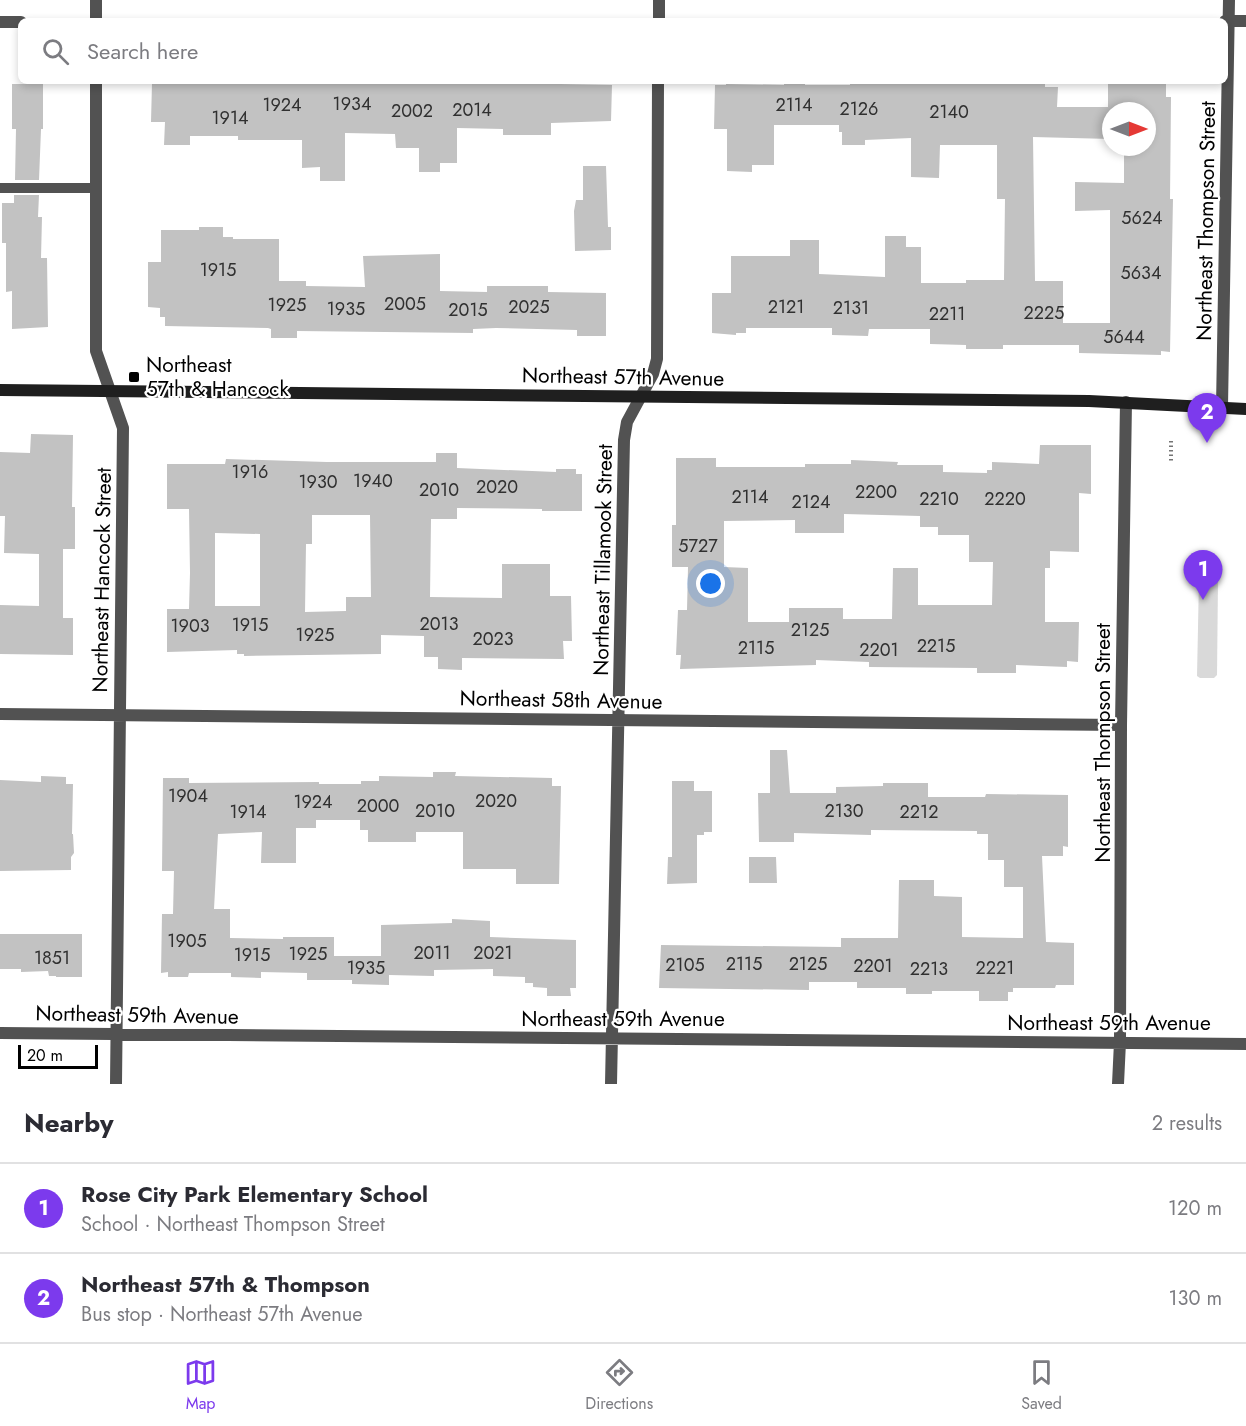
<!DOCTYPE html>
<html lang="en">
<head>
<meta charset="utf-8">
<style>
  :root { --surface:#fff; --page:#f7f7f7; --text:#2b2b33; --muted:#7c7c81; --line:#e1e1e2; --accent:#7c3aed }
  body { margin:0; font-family:Jost,sans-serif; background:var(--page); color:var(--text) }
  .compass { position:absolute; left:1102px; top:102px; width:54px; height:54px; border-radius:50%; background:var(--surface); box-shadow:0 3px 9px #0003; rotate:90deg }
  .scale { position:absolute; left:18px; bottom:15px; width:80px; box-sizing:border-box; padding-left:6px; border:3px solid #000; border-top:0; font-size:16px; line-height:21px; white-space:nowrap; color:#000; -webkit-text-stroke:4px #fff; paint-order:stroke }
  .you { position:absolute; left:711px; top:584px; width:21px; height:21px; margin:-15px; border:4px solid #fff; border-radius:50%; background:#1a73e8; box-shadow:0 0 0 9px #1a73e833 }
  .badge { display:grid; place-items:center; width:39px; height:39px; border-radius:50%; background:var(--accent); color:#fff; font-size:20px; font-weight:700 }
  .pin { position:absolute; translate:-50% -50px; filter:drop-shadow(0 2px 3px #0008) }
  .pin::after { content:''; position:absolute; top:32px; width:21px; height:18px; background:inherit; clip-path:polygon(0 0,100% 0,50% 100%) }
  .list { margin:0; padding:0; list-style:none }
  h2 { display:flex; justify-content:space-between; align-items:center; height:78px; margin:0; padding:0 24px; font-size:26px }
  h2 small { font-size:20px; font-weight:400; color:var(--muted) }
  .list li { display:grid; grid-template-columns:39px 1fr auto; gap:18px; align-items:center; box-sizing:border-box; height:90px; padding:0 24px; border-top:2px solid var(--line) }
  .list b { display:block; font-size:22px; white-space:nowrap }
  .list p { margin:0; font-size:20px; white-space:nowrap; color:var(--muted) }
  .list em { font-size:20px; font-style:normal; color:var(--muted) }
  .icon { flex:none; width:33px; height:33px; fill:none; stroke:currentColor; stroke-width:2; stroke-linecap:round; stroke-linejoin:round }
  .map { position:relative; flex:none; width:1246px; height:1084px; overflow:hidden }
  .search { position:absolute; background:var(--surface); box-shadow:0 3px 9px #0003; left:18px; right:18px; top:18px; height:66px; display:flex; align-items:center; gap:15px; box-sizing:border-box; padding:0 21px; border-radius:9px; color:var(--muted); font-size:22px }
  .sheet { height:258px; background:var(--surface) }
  nav { display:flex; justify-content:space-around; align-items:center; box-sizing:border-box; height:84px; border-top:2px solid var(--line); background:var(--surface); font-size:16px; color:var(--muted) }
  nav a { display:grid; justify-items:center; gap:3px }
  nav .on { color:var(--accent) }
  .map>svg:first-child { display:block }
</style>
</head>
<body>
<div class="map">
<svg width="1246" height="1084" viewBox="0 0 1246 1084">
  <rect width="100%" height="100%" fill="#fff"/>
  <path fill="#d9d9d9" d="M1201,578L1218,580L1217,675L1214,678H1200L1197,676L1199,579Z"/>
  <path fill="#c2c2c2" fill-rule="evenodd" d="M164,81H291V84H331L341,83V81H415L612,85L611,121L551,123V135H503V129L457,128V163H440V172H419V148H396L395,134L345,133V181H320V167L302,168V140H238V136H190V145H164L165,122H151L152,83H164Z
    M784,81H805V85H850V81H1045V87H1058L1057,107H1108V81H1166V97H1171L1170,199H1173L1170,352L1161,351V355L1079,353V345H1003V349H966V345L930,344V329H869L868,336L832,335V328H746V333H736V335L712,333V293H731V256H790V240H819V274L885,277V236H906V247H921V283H966V280H1004L1005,199H997V145H940L939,178L911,177V138L865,140V145H842V132H839V125H774V165H752V172L727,171V129H714L715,85H726V84L784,85ZM1111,111H1147V147H1124V183L1075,182V211L1110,210V323H1063V281H1035L1033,137L1111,139Z
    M12,84H43V129H41L39,180H15L16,129H12Z
    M583,166H606L608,227H611V250L575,251L574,211L576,200H583Z
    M14,195H39L38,217H42L41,258H47L48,327L12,329V291L6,292V243H2V203H14Z
    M199,227H223V237H233V239H279V281H306V286L365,287L363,256L440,254V291L487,292V286H548V292L606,293V336H577V330L496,328L473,329V333L297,331V338H271V329L268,328L165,326V317H160V308L148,307V262H161V230H199Z
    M31,434L73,435L72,507H75V549H63V618H73V655L0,654V605L39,606V554L4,553L5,516H0V452L30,453Z
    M1040,445H1091V494L1079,493V552L1050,551V568H1045V622H1079L1078,662L1067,661V667L1016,665V673H977V668L869,667V662L816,660V665L680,669L681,655H676L678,610H687L688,567H672V525H676V458H716V467H805V464H851V460L898,462L897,465H943V472L987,473V470H992V462L1039,464ZM844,514L920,516V527H938V535H969V562H993L992,605H918V568H893L892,619H843V608H789V622H748V568L724,567V521L795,520V533H844Z
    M436,453H457V468L556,472V469H576V474H582V511H542V509L457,508V519H431L430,597L502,598V564H550V596H571L572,641H563L564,659L462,658V670L438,669V657H424V636L381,635V654L244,656V654H237V650L167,652V609H189L190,573L189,509H167V464H225L226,459L327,462H436ZM312,515H370L371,597H346V611L305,612L306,544H312ZM215,533L260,534V606H215Z
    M770,750H787L790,793H836V787L883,786V783H928V797H985L986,794L1068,795V847L1063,846V856H1042L1046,942L1074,943V985H1056L1055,988H1013V992H1008V1001H979V991H932V994H906V988H857V982H809V990L659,988L661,945L841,947V938H898L899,880H934V896L962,897V937L1023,938V887H1004V860H988V834H977V831L871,830V835L794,833V842H759L758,793H770Z
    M433,772H456L455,776L552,778V786H561L559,884H516V869H463V832H416V842H368V830H360V820H316V828H296V863H261L262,832L218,834L214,909H230V938L283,939V937H334V956H381V925L452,923V919L490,921V937L576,940V988H570L571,996H547V988L533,987V983H525V977L493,976V969L434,970V976L389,975V985L352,984V980H307V973L261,972V978L231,977V973H189L188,977H168V972L161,973L162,914H173L174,871H162L163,778H189V783L319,782V784H361V781H379V776L433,777Z
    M41,776L66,777V784H73L72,834H73L74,853L71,857V870L0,871V780L41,782Z
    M672,781H694V791H712V832H704V835H697V883L667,884L668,857H672Z
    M749,857H776L777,883H749Z
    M0,934H82V977H56V976H49L48,971L21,972V969H0Z"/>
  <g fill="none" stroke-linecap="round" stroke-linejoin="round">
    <path stroke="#747474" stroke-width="4" stroke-dasharray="1.5 3" stroke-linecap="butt" d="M1171,441V463"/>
    <path stroke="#525252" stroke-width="10" d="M0,188H96"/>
    <path stroke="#525252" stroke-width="12" d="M96,0V21
      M659,21V0
      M1225,21H1246
      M0,22H21
      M96,81V351L123,428L116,1084
      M1222,407L1229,0
      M0,714L1121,725
      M0,1033L1246,1044
      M611,1084L624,440L627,422L653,374L657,359L658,81
      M1118,1084L1120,1042L1121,725L1126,402"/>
    <path stroke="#1f1f1f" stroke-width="12" d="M0,390L1089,401L1246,409"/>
  </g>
  <rect fill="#000" stroke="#fff" stroke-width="2" x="128" y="371" width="12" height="12" rx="3"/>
  <g text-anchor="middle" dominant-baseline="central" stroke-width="4.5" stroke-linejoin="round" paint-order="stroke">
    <g font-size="18" fill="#303030">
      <text x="352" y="104">1934</text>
      <text x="282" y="105">1924</text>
      <text x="794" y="105">2114</text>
      <text x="859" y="109">2126</text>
      <text x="472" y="110">2014</text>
      <text x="412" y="111">2002</text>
      <text x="949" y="112">2140</text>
      <text x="230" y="118">1914</text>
      <text x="1142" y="218">5624</text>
      <text x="218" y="270">1915</text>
      <text x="1141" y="273">5634</text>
      <text x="405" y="304">2005</text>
      <text x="287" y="305">1925</text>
      <text x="529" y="307">2025</text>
      <text x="786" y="307">2121</text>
      <text x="851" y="308">2131</text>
      <text x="346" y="309">1935</text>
      <text x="468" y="310">2015</text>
      <text x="1044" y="313">2225</text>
      <text x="947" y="314">2211</text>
      <text x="1124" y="337">5644</text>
      <text x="250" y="472">1916</text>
      <text x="373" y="481">1940</text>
      <text x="318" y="482">1930</text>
      <text x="497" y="487">2020</text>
      <text x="439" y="490">2010</text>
      <text x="876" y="492">2200</text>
      <text x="750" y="497">2114</text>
      <text x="939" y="499">2210</text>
      <text x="1005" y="499">2220</text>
      <text x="811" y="502">2124</text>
      <text x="698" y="546">5727</text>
      <text x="439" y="624">2013</text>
      <text x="250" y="625">1915</text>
      <text x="190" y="626">1903</text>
      <text x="810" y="630">2125</text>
      <text x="315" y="635">1925</text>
      <text x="493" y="639">2023</text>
      <text x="936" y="646">2215</text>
      <text x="756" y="648">2115</text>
      <text x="879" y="650">2201</text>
      <text x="188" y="796">1904</text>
      <text x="496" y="801">2020</text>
      <text x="313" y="802">1924</text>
      <text x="378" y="806">2000</text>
      <text x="435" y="811">2010</text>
      <text x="844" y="811">2130</text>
      <text x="248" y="812">1914</text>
      <text x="919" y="812">2212</text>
      <text x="187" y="941">1905</text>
      <text x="432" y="953">2011</text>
      <text x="493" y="953">2021</text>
      <text x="308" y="954">1925</text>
      <text x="252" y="955">1915</text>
      <text x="52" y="958">1851</text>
      <text x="744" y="964">2115</text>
      <text x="808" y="964">2125</text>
      <text x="685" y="965">2105</text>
      <text x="873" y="966">2201</text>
      <text x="366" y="968">1935</text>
      <text x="995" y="968">2221</text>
      <text x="929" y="969">2213</text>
    </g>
    <g font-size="21" fill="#000" stroke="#fff">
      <text transform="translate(1206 221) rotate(-89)">Northeast Thompson Street</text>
      <text transform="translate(623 377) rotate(1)">Northeast 57th Avenue</text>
      <text transform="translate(603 560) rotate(-89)">Northeast Tillamook Street</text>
      <text transform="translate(102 580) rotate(-89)">Northeast Hancock Street</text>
      <text transform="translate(561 700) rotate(1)">Northeast 58th Avenue</text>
      <text transform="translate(1103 743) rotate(-90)">Northeast Thompson Street</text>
      <text transform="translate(137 1015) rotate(1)">Northeast 59th Avenue</text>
      <text x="623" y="1019">Northeast 59th Avenue</text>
      <text x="1109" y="1023">Northeast 59th Avenue</text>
    </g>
    <g font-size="21" fill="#000" stroke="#fff" text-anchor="start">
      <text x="146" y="365">Northeast<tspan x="146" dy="24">57th &amp; Hancock</tspan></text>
    </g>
  </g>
</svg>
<svg class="compass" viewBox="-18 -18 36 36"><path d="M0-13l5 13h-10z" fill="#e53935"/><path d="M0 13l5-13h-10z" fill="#7c7c81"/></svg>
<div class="scale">20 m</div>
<div class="you"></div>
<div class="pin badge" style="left:1203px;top:600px">1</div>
<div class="pin badge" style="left:1207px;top:443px">2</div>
<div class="search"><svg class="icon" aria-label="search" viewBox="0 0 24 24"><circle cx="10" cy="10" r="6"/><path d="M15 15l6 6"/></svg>Search here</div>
</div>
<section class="sheet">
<h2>Nearby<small>2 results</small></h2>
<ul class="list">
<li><span class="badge">1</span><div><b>Rose City Park Elementary School</b><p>School · Northeast Thompson Street</p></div><em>120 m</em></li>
<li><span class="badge">2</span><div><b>Northeast 57th &amp; Thompson</b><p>Bus stop · Northeast 57th Avenue</p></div><em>130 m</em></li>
</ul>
</section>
<nav>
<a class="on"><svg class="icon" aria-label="map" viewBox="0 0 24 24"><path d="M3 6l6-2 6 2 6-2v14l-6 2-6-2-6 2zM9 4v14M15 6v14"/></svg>Map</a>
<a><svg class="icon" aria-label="directions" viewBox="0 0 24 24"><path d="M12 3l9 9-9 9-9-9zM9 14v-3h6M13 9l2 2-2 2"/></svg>Directions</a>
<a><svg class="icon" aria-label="saved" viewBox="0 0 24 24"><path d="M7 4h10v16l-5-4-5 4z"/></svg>Saved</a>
</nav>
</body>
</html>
